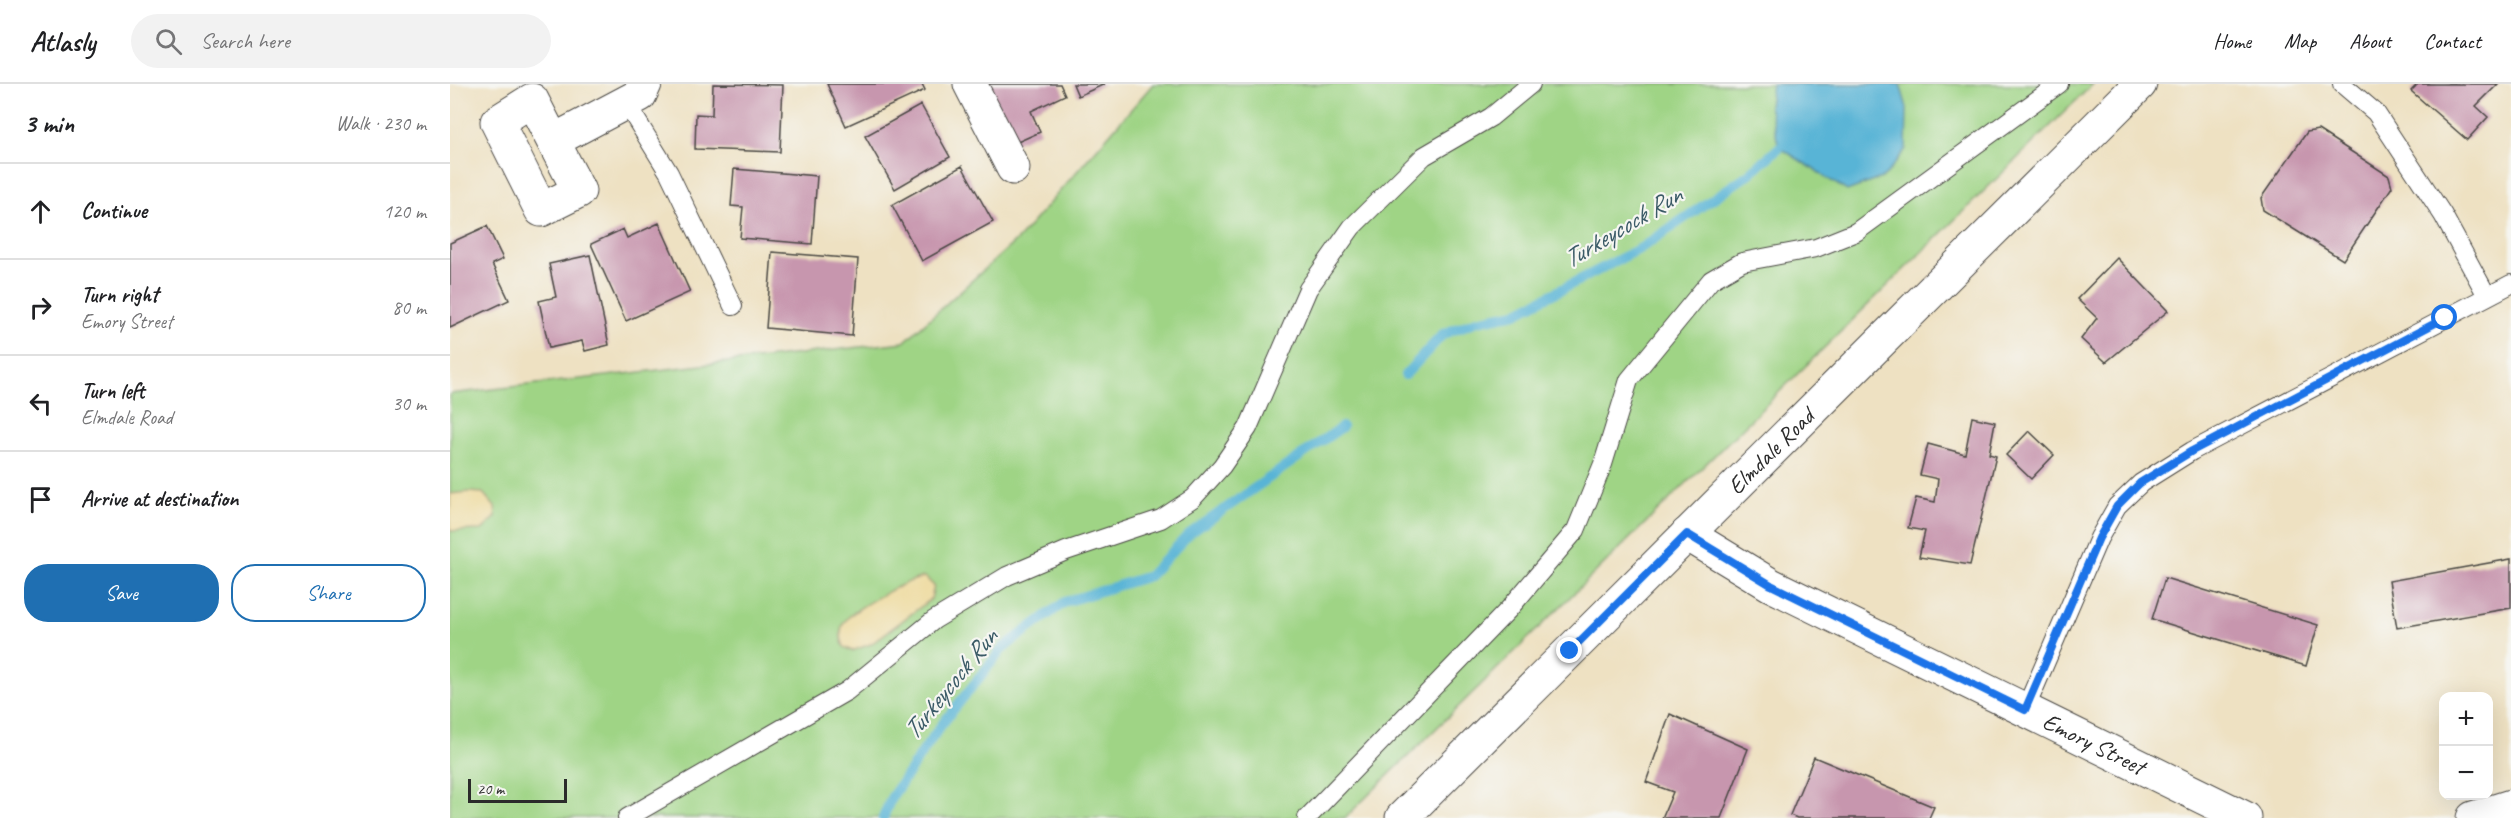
<!DOCTYPE html>
<html lang="en">
<head>
<meta charset="utf-8">
<style>
  :root { --surface:#fff; --page:#f2f2f2; --text:#202124; --muted:#757577; --line:#e0e0e0; --accent:#1f6fb2 }
  body { margin:0; font-family:Caveat,sans-serif; background:var(--page); color:var(--text) }
  .controls { position:absolute; right:18px; bottom:18px; display:grid; overflow:hidden; border-radius:12px; box-shadow:0 6px 24px #0002 }
  .controls button { width:54px; height:54px; display:grid; place-items:center; padding:0; border:0; border-bottom:2px solid var(--line); background:var(--surface); color:var(--text); font:30px sans-serif }
  .scale { position:absolute; left:18px; bottom:15px; width:99px; box-sizing:border-box; padding-left:6px; border:3px solid #2b2b2b; border-top:0; font-size:16px; line-height:21px; white-space:nowrap; color:#2b2b2b; -webkit-text-stroke:4px #f6f6f2; paint-order:stroke }
  .stop { position:absolute; width:18px; height:18px; margin:-14px; border:4px solid #1a73e8; border-radius:50%; background:#fff }
  .stop.end { background:#1a73e8; border-color:#fff; box-shadow:0 2px 6px #0008 }
  .list { margin:0; padding:0; list-style:none }
  h2 { display:flex; justify-content:space-between; align-items:center; height:78px; margin:0; padding:0 24px; font-size:26px }
  h2 small { font-size:20px; font-weight:400; color:var(--muted) }
  .list li { display:grid; grid-template-columns:39px 1fr auto; gap:18px; align-items:center; box-sizing:border-box; height:96px; padding:0 24px; border-top:2px solid var(--line) }
  .list b { display:block; font-size:22px; white-space:nowrap }
  .list p { margin:0; font-size:20px; white-space:nowrap; color:var(--muted) }
  .list em { font-size:20px; font-style:normal; color:var(--muted) }
  .actions { display:flex; gap:12px; padding:18px 24px }
  .actions a { flex:1; padding:14px 0; border:2px solid var(--accent); border-radius:24px; text-align:center; font-size:21px; color:var(--accent) }
  .actions .main { background:var(--accent); color:#fff }
  .icon { flex:none; width:33px; height:33px; fill:none; stroke:currentColor; stroke-width:2; stroke-linecap:round; stroke-linejoin:round }
  .map { position:relative; flex:none; width:2061px; height:734px; overflow:hidden }
  header { display:flex; align-items:center; gap:36px; box-sizing:border-box; height:84px; padding:0 30px; background:var(--surface); border-bottom:2px solid var(--line) }
  header strong { font-size:28px }
  nav { display:flex; gap:33px; margin-inline-start:auto; font-size:21px }
  .search { width:420px; height:54px; background:var(--page); display:flex; align-items:center; gap:15px; box-sizing:border-box; padding:0 21px; border-radius:33px; color:var(--muted); font-size:22px }
  main { display:flex }
  aside { flex:1; background:var(--surface) }
  .map>svg:first-child { display:block }
</style>
</head>
<body>
<header>
<strong>Atlasly</strong>
<div class="search"><svg class="icon" aria-label="search" viewBox="0 0 24 24"><circle cx="10" cy="10" r="6"/><path d="M15 15l6 6"/></svg>Search here</div>
<nav><a>Home</a><a>Map</a><a>About</a><a>Contact</a></nav>
</header>
<main>
<aside>
<h2>3 min<small>Walk · 230 m</small></h2>
<ul class="list">
<li><svg class="icon" aria-label="ahead" viewBox="0 0 24 24"><path d="M12 20V5M6 11l6-6 6 6"/></svg><div><b>Continue</b></div><em>120 m</em></li>
<li><svg class="icon" aria-label="right" viewBox="0 0 24 24"><path d="M7 20v-9h11M14 6l5 5-5 5"/></svg><div><b>Turn right</b><p>Emory Street</p></div><em>80 m</em></li>
<li><svg class="icon" aria-label="left" viewBox="0 0 24 24"><path d="M17 20v-9H6M10 6l-5 5 5 5"/></svg><div><b>Turn left</b><p>Elmdale Road</p></div><em>30 m</em></li>
<li><svg class="icon" aria-label="arrive" viewBox="0 0 24 24"><path d="M6 21V4h12l-3 4 3 4H6"/></svg><div><b>Arrive at destination</b></div></li>
</ul>
<div class="actions"><a class="main">Save</a><a>Share</a></div>
</aside>
<div class="map">
<svg width="2061" height="734" viewBox="0 0 2061 734">
  <rect width="100%" height="100%" fill="#f6f6f2"/>
  <filter id="ink" filterUnits="userSpaceOnUse"><feTurbulence type="fractalNoise" baseFrequency=".0167" numOctaves="2"/><feDisplacementMap in="SourceGraphic" scale="12" xChannelSelector="R" yChannelSelector="G"/><feConvolveMatrix kernelMatrix="1 2 1 2 8 2 1 2 1" color-interpolation-filters="sRGB"/></filter>
  <filter id="wash" filterUnits="userSpaceOnUse"><feTurbulence type="fractalNoise" baseFrequency=".008" numOctaves="4" result="noise"/><feDisplacementMap in="SourceGraphic" scale="24" xChannelSelector="R" yChannelSelector="G"/><feGaussianBlur stdDeviation="1.35" result="paint"/><feColorMatrix in="noise" values="0 0 0 0 0 0 0 0 0 0 0 0 0 0 0 0 0 1.4 0 .05"/><feComposite in="paint" operator="in"/></filter>
  <g filter="url(#wash)">
    <rect width="100%" height="100%" fill="#eee1c2"/>
    <path fill="#9fd485" stroke="#658058" stroke-width="1.5" d="M703,0H1643L895,734H0V310L454,258L569,154Z"/>
    <path fill="#eeda9e" stroke="#8c8264" stroke-width="1.5" d="M19,408L33,409L45,423L46,433L32,446L0,447V410Z
      M475,493L484,502L481,515L421,560L402,567L394,563C390,554 389,544 396,536C406,523 459,495 475,493Z"/>
    <path fill="#58b4d6" stroke="#427080" stroke-width="1.5" d="M1322,0H1450L1457,24L1456,65L1434,93L1397,107L1329,63L1319,22Z"/>
    <g fill="none" stroke-linecap="round" stroke-linejoin="round">
      <path stroke="#58b4d6" stroke-width="10" d="M955,291L993,250L1027,237L1066,229L1191,164L1299,90L1339,55
        M433,734L441,714L489,644L553,564L615,518L699,492L739,450L892,343"/>
    </g>
    <g id="blocks">
      <path fill="#c796ae" d="M263,0L333,1L330,68L245,65L246,30L262,31Z
        M377,0H472L475,6L396,42Z
        M536,0H610L615,11L581,27L590,48L563,60Z
        M623,0H655L628,12Z
        M1968,0H2048L2026,22L2038,33L2017,56L1961,7Z
        M471,21L500,73L445,105L415,52Z
        M1868,46L1939,92L1942,103L1893,176L1813,126L1811,114L1857,48Z
        M512,82L543,138L472,177L442,121Z
        M284,85L367,92L362,160L290,154L293,123L281,122Z
        M209,139L240,208L176,237L141,160L173,145L177,154Z
        M37,142L53,175L42,180L59,216L0,244V159Z
        M322,168L408,175L402,252L316,244Z
        M140,171L159,261L135,267L132,257L99,264L89,217L106,213L99,180Z
        M1667,174L1718,227L1656,278L1631,255L1647,234L1627,215Z
        M1522,333L1545,338L1539,370L1546,372L1520,481L1469,473L1475,447L1458,444L1466,414L1485,418L1488,395L1470,391L1478,360L1515,370Z
        M1579,347L1604,371L1581,395L1556,371Z
        M2061,475V524L1947,544L1939,497Z
        M1715,494L1868,541L1856,582L1702,535Z
        M1220,630L1298,665L1271,734H1212L1223,708L1196,698Z
        M1364,673L1484,723L1479,734H1347L1340,731Z"/>
    </g>
  </g>
  <g filter="url(#ink)">
    <use href="#blocks" fill-opacity="0" stroke="#484642" stroke-width="1.5"/>
    <g fill="none" stroke-linecap="round" stroke-linejoin="round">
      <defs>
        <path id="service" d="M1892,0L1926,29L1993,131L2037,212
          M176,19L219,89L283,222
          M1575,626L1649,454L1667,422L1691,399L1742,367L2061,200
          M177,734L397,607L484,536L557,492L616,467L711,435L743,414L772,382L798,344L858,205L902,143L974,72L1041,33L1081,0
          M857,734L1059,525L1126,446L1153,380L1179,296L1261,196L1292,178L1366,164L1406,148L1609,0"/>
        <g id="minor">
          <path d="M520,0L563,84"/>
          <path d="M103,57L129,107L91,126L47,38L82,16L103,57L190,11L195,0"/>
          <path id="s1" d="M1237,450L1321,501L1795,734"/>
          <path id="s2" d="M952,734L1690,0"/>
          <path d="M2023,734L2061,722"/>
        </g>
      </defs>
      <use href="#service" stroke="#484642" stroke-width="20"/>
      <use href="#minor" stroke="#484642" stroke-width="35"/>
      <use href="#service" stroke="#fff" stroke-width="18"/>
      <use href="#minor" stroke="#fff" stroke-width="33"/>
    </g>
  </g>
  <g fill="none" stroke-linecap="round" stroke-linejoin="round" filter="url(#ink)">
    <path stroke="#1a73e8" stroke-width="8" d="M1120,567L1237,450L1321,501L1575,626L1649,454L1667,422L1690,399L1742,367L1995,234"/>
  </g>
  <g text-anchor="middle" dominant-baseline="central" stroke-width="4.5" stroke-linejoin="round" paint-order="stroke">
    <g font-size="24" fill="#2b2b2b" stroke="#f6f6f2">
      <text stroke="none"><textPath href="#s2" startOffset="520">Elmdale Road</textPath></text>
      <text stroke="none"><textPath href="#s1" startOffset="458">Emory Street</textPath></text>
    </g>
    <g font-size="26" font-style="italic" fill="#3b5b67" stroke="#f6f6f2">
      <text transform="translate(1172 143) rotate(-31)">Turkeycock Run</text>
      <text transform="translate(500 600) rotate(-51)">Turkeycock Run</text>
    </g>
  </g>
</svg>
<div class="controls">
<button>+</button>
<button>−</button>
</div>
<div class="scale">20 m</div>
<div class="stop" style="left:1995px;top:234px"></div>
<div class="stop end" style="left:1120px;top:567px"></div>
</div>
</main>
</body>
</html>
